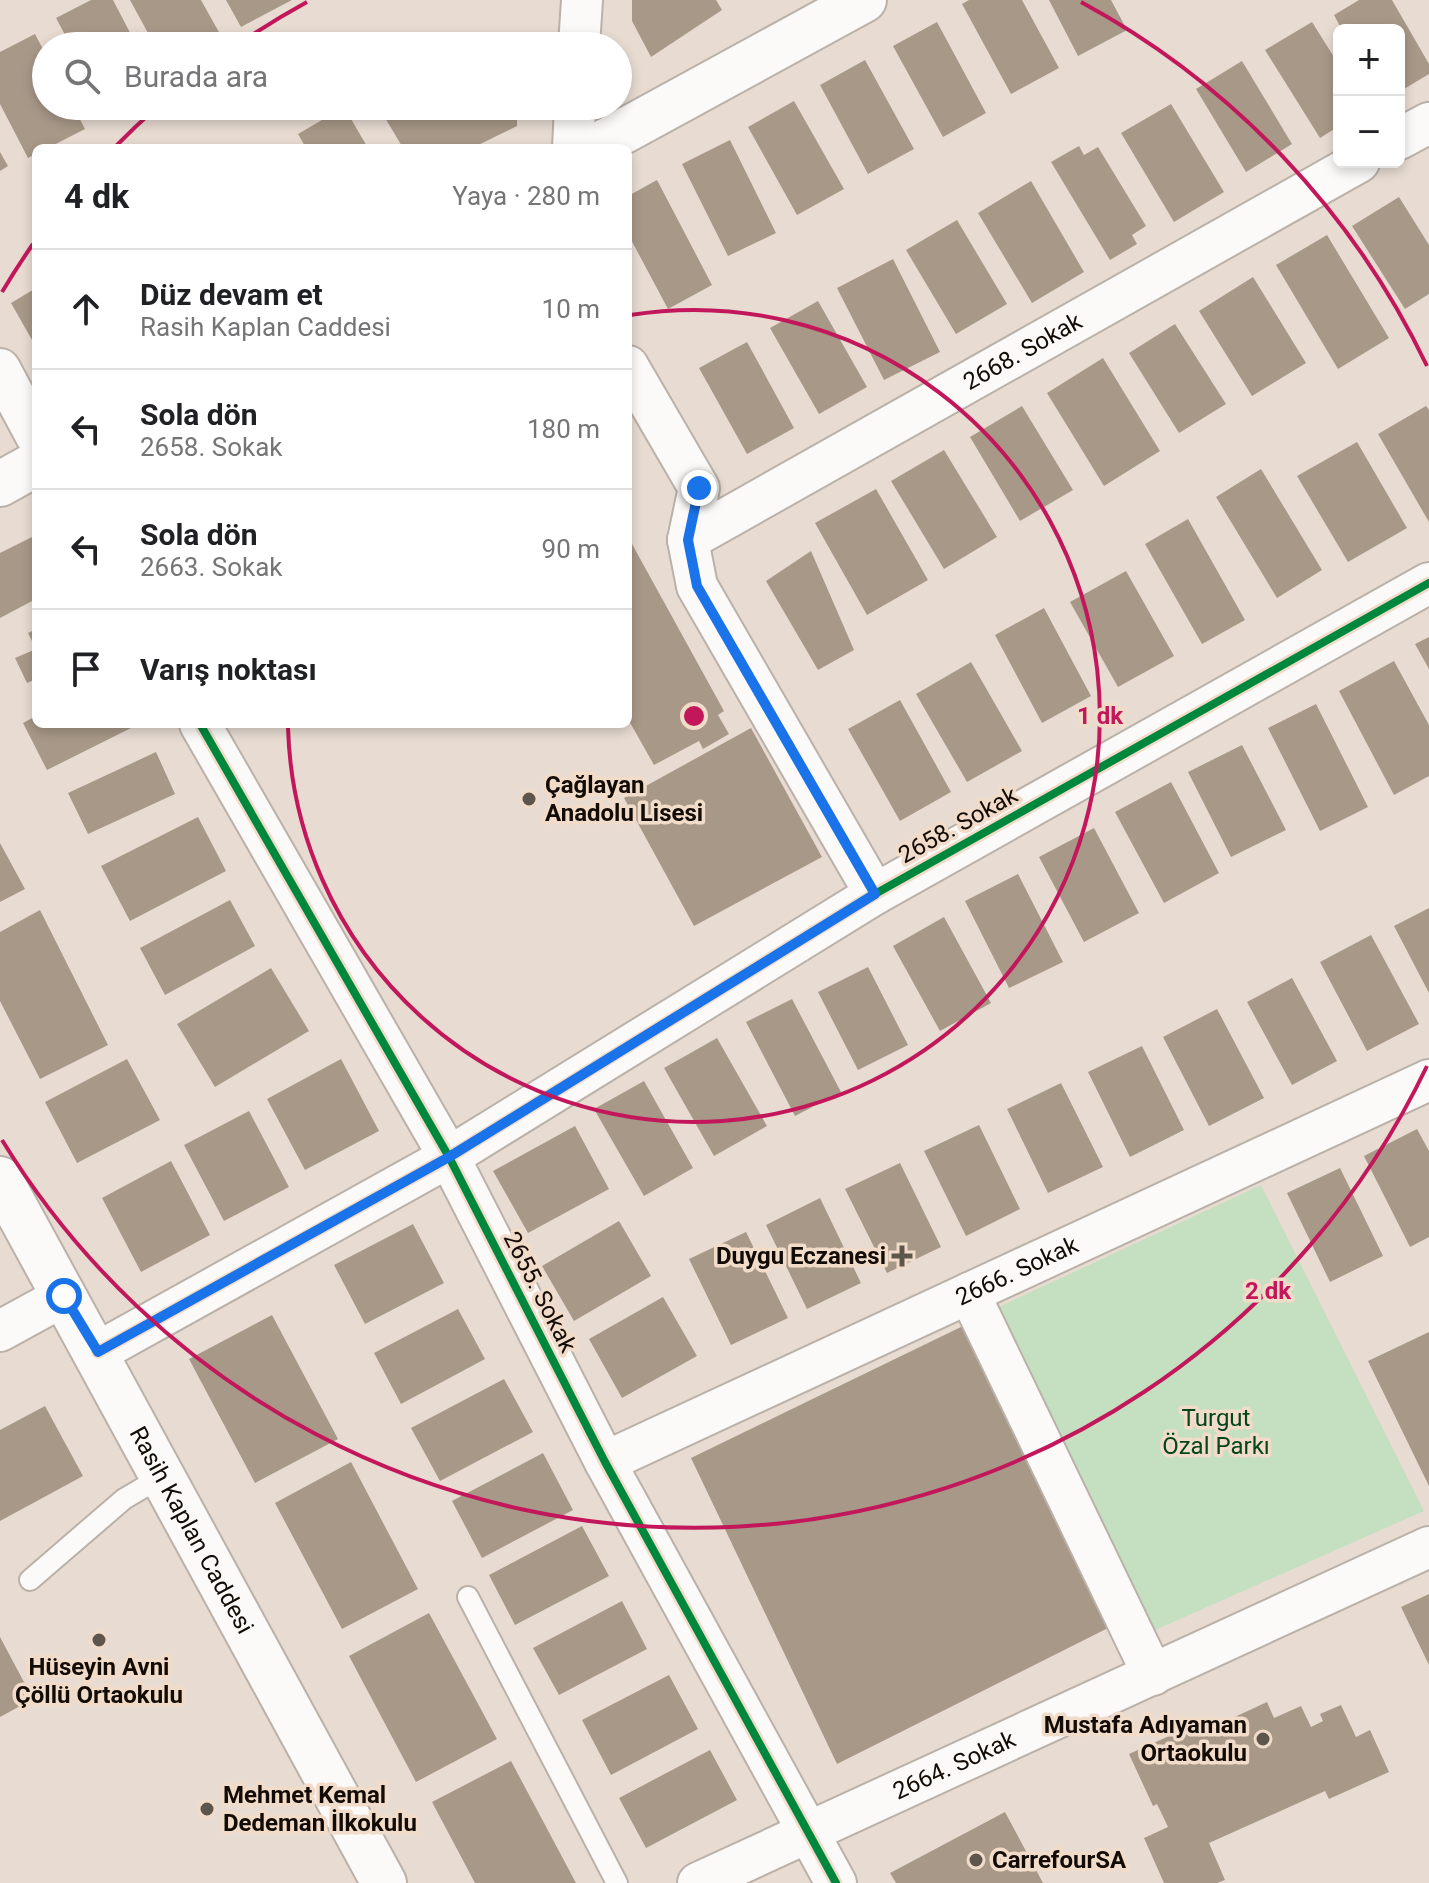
<!DOCTYPE html>
<html lang="tr">
<head>
<meta charset="utf-8">
<style>
  :root { --surface:#fff; --page:#f6f6f6; --text:#202124; --muted:#757577; --line:#e0e0e0 }
  body { margin:0; font-family:Roboto,sans-serif; background:var(--page); color:var(--text) }
  .controls { position:absolute; right:24px; top:24px; display:grid; overflow:hidden; border-radius:12px; box-shadow:0 4px 12px #0003 }
  .controls button { width:72px; height:72px; display:grid; place-items:center; padding:0; border:0; border-bottom:2px solid var(--line); background:var(--surface); color:var(--text); font:40px sans-serif }
  .stop { position:absolute; width:24px; height:24px; margin:-18px; border:6px solid #1a73e8; border-radius:50%; background:#fff }
  .stop.end { background:#1a73e8; border-color:#fff; box-shadow:0 2px 8px #0008 }
  .list { margin:0; padding:0; list-style:none }
  h2 { display:flex; justify-content:space-between; align-items:center; height:104px; margin:0; padding:0 32px; font-size:34px }
  h2 small { font-size:26px; font-weight:400; color:var(--muted) }
  .list li { display:grid; grid-template-columns:52px 1fr auto; gap:24px; align-items:center; box-sizing:border-box; height:120px; padding:0 32px; border-top:2px solid var(--line) }
  .list b { display:block; font-size:30px; white-space:nowrap }
  .list p { margin:0; font-size:26px; white-space:nowrap; color:var(--muted) }
  .list em { font-size:26px; font-style:normal; color:var(--muted) }
  .icon { flex:none; width:44px; height:44px; fill:none; stroke:currentColor; stroke-width:2; stroke-linecap:round; stroke-linejoin:round }
  .map { position:relative; flex:none; width:1429px; height:1883px; overflow:hidden }
  .search { position:absolute; background:var(--surface); box-shadow:0 4px 12px #0003; left:32px; top:32px; width:600px; height:88px; display:flex; align-items:center; gap:20px; box-sizing:border-box; padding:0 28px; border-radius:44px; color:var(--muted); font-size:30px }
  .panel { position:absolute; background:var(--surface); box-shadow:0 4px 12px #0003; left:32px; top:144px; width:600px; height:584px; border-radius:12px }
  .map>svg:first-child { display:block }
</style>
</head>
<body>
<div class="map">
<svg width="1429" height="1883" viewBox="0 0 1429 1883">
  <rect width="100%" height="100%" fill="#e8dcd2"/>
  <path fill="#c5dfc1" d="M1261,1185L1424,1511L1146,1634L992,1310Z"/>
  <path fill="#a89888" d="M91,0H113L137,46H71L56,18Z
    M130,0H201L225,43L155,46Z
    M226,0H292L241,27Z
    M632,0H716L722,10L651,57L632,21Z
    M969,0H1022L1059,68L1011,94L962,4Z
    M1049,0H1111L1127,30L1078,56Z
    M1359,0H1392L1429,64V74L1399,92V30H1342L1334,15Z
    M937,22L986,113L943,137L893,46Z
    M1312,22L1339,65V126L1320,138L1265,50Z
    M35,34L46,55V106H73L85,129L48,148H36V154L28,158L0,104V52Z
    M508,37L527,46H451L465,38Z
    M865,60L914,149L868,174L820,85Z
    M1242,61L1292,144L1246,172L1196,89Z
    M794,101L844,189L797,215L748,127Z
    M1171,104L1224,192L1174,222L1121,133Z
    M378,106H517V126L472,148H403Z
    M344,107L368,148H306L298,134Z
    M730,140L776,233L728,256L682,164Z
    M1079,146L1084,155L1098,147L1146,226L1132,235L1137,244L1110,260L1051,162Z
    M0,152L8,166L0,171Z
    M657,180L712,285L668,309L628,234V196Z
    M1031,181L1084,272L1032,303L978,213Z
    M1399,197L1429,245V294L1405,309L1352,226Z
    M957,220L1007,304L956,334L906,250Z
    M1327,235L1389,338L1338,369L1276,265Z
    M893,259L940,352L884,380L837,288Z
    M1253,277L1306,363L1252,396L1199,311Z
    M36,288V347L11,303Z
    M818,301L867,387L819,414L770,328Z
    M1175,324L1226,404L1179,433L1129,353Z
    M747,342L794,428L747,454L699,368Z
    M1103,358L1160,451L1104,486L1047,393Z
    M1022,406L1073,490L1020,521L970,437Z
    M1426,406L1429,410V522L1378,434Z
    M1357,442L1407,528L1348,562L1297,476Z
    M944,450L997,537L944,569L891,481Z
    M1261,469L1322,570L1277,598L1216,497Z
    M876,489L928,580L867,615L815,523Z
    M1188,519L1245,620L1202,644L1145,544Z
    M36,535V599L0,618V553Z
    M632,544L724,711L718,715L729,734L703,749L699,741L654,765L628,719V546Z
    M811,551L854,650L818,670L766,581Z
    M1126,571L1174,656L1118,687L1070,602Z
    M1044,608L1091,696L1042,723L995,635Z
    M36,629V649L28,633Z
    M1429,637V669L1415,644Z
    M36,649V679L27,683L15,658Z
    M1394,661L1429,725V776L1394,795L1339,691Z
    M971,662L1022,751L967,782L916,694Z
    M900,700L951,792L900,821L848,729Z
    M1316,704L1368,807L1320,831L1268,728Z
    M36,716V724H139L47,770L23,723Z
    M751,728L822,857L694,926L624,798Z
    M1242,745L1286,830L1231,857L1188,772Z
    M156,752L175,794L88,834L68,793Z
    M1171,782L1219,873L1164,903L1115,812Z
    M198,817L226,871L130,921L101,866Z
    M1094,828L1139,913L1084,942L1039,857Z
    M0,843L25,889L0,902Z
    M1018,874L1063,962L1009,988L965,901Z
    M230,900L255,946L165,995L140,948Z
    M1429,908V993L1394,926Z
    M40,910L108,1045L40,1079L0,1001V932Z
    M944,917L991,1003L940,1031L893,946Z
    M1371,935L1419,1024L1367,1051L1320,962Z
    M868,967L908,1045L858,1070L818,992Z
    M271,968L309,1031L215,1087L177,1024Z
    M1292,978L1337,1061L1292,1085L1247,1002Z
    M792,999L841,1092L795,1116L746,1022Z
    M1217,1009L1264,1098L1209,1126L1163,1037Z
    M717,1038L767,1126L714,1156L664,1068Z
    M1142,1046L1184,1130L1130,1157L1088,1072Z
    M127,1059L160,1120L77,1163L45,1102Z
    M341,1059L379,1131L305,1170L267,1099Z
    M644,1081L693,1168L644,1196L594,1109Z
    M1061,1083L1103,1167L1048,1193L1007,1109Z
    M249,1111L289,1187L224,1221L184,1145Z
    M979,1125L1020,1209L966,1236L924,1151Z
    M575,1126L609,1189L528,1233L493,1171Z
    M1417,1129L1429,1151V1237L1410,1247L1364,1156Z
    M171,1161L210,1235L141,1272L102,1198Z
    M900,1163L941,1247L887,1273L845,1189Z
    M1340,1168L1383,1256L1330,1282L1287,1193Z
    M820,1198L861,1283L807,1309L766,1225Z
    M619,1221L651,1276L574,1321L542,1266Z
    M413,1224L444,1283L365,1324L334,1265Z
    M746,1232L788,1318L731,1345L689,1259Z
    M663,1297L697,1356L622,1398L589,1339Z
    M458,1309L485,1359L401,1404L374,1353Z
    M272,1315L338,1439L255,1483L189,1359Z
    M965,1325L1120,1622L837,1764L691,1458Z
    M1429,1332V1486L1368,1361Z
    M504,1379L533,1432L440,1481L411,1428Z
    M45,1406L83,1476L0,1521V1430Z
    M543,1453L573,1510L482,1558L452,1501Z
    M351,1462L418,1589L342,1629L275,1503Z
    M582,1526L609,1576L515,1625L489,1575Z
    M1429,1594V1665L1401,1607Z
    M622,1601L647,1649L559,1695L533,1648Z
    M429,1613L497,1739L416,1782L349,1656Z
    M0,1637L33,1699L0,1717Z
    M669,1675L698,1729L611,1775L582,1720Z
    M1267,1702L1274,1718L1301,1706L1311,1727L1323,1721L1320,1714L1341,1705L1356,1737L1370,1730L1389,1772L1329,1799L1325,1791L1209,1843L1225,1880L1217,1883H1164L1144,1838L1168,1827L1157,1804L1153,1806L1129,1754L1207,1719L1211,1728Z
    M710,1750L737,1800L646,1848L619,1798Z
    M511,1761L576,1883H475L432,1802Z
    M1005,1812L1043,1883H896L890,1873Z"/>
  <g fill="none" stroke-linecap="round" stroke-linejoin="round">
    <defs>
      <path id="service" d="M30,1580L124,1499L163,1476
        M468,1597L617,1883"/>
      <g id="minor">
        <path d="M579,46L582,0"/>
        <path d="M1399,139L1429,123"/>
        <path d="M573,148L575,106"/>
        <path d="M628,366L699,488L688,540L697,586L875,894"/>
        <path d="M0,369L36,436"/>
        <path id="s1" d="M688,540L1359,162"/>
        <path d="M200,724L449,1157L605,1462L836,1883"/>
        <path d="M969,1293L1153,1675"/>
        <path d="M0,1331L64,1296"/>
        <path d="M98,1352L449,1157L875,894L1429,583"/>
        <path id="s2" d="M605,1462L1429,1080"/>
        <path id="s3" d="M698,1883L1429,1547"/>
      </g>
      <g id="tertiary">
        <path d="M593,148L864,0"/>
        <path d="M0,484L36,464"/>
        <path id="s4" d="M0,1179L384,1883"/>
      </g>
    </defs>
    <use href="#service" stroke="#bab1a9" stroke-width="24"/>
    <use href="#minor" stroke="#bab1a9" stroke-width="44"/>
    <use href="#tertiary" stroke="#bab1a9" stroke-width="48"/>
    <use href="#service" stroke="#fcfaf8" stroke-width="20"/>
    <use href="#minor" stroke="#fcfaf8" stroke-width="40"/>
    <use href="#tertiary" stroke="#fcfaf8" stroke-width="44"/>
    <defs>
      <path id="cycleway" d="M200,724L449,1157L605,1462L836,1883
        M98,1352L449,1157L875,894L1429,583"/>
    </defs>
    <use href="#cycleway" stroke="#f1dbc9" stroke-width="13"/>
    <use href="#cycleway" stroke="#00873e" stroke-width="8"/>
  </g>
  <g fill="none" stroke-linecap="round" stroke-linejoin="round">
    <path stroke="#1a73e8" stroke-width="10" d="M64,1296L98,1352L449,1157L875,894L697,586L688,540L699,488"/>
  </g>
  <g fill="none" stroke="#c2185b" stroke-width="4">
    <path d="M630 315A406 406 0 1 1 288 727"/>
    <path d="M1427 1066A812 812 0 0 1 2 1140M2 292A812 812 0 0 1 33 244M115 147A812 812 0 0 1 156 108M240 43A812 812 0 0 1 307 2M1081 2A812 812 0 0 1 1427 366"/>
  </g>
  <g fill="#5e554d" stroke="#f1dbc9" stroke-width="3">
    <circle cx="529" cy="799" r="8"/>
    <path d="M898 1244h8v8h8v8h-8v8h-8v-8h-8v-8h8z"/>
    <circle cx="99" cy="1640" r="8"/>
    <circle cx="1263" cy="1739" r="8"/>
    <circle cx="207" cy="1809" r="8"/>
    <circle cx="976" cy="1860" r="8"/>
  </g>
  <g text-anchor="middle" dominant-baseline="central" stroke-width="7" stroke-linejoin="round" paint-order="stroke">
    <g font-size="24" fill="#130c06" stroke="#f1dbc9">
      <text stroke="none"><textPath href="#s1" startOffset="384">2668. Sokak</textPath></text>
      <text transform="translate(958 825) rotate(-29)">2658. Sokak</text>
      <text stroke="none"><textPath href="#s2" startOffset="454">2666. Sokak</textPath></text>
      <text transform="translate(540 1292) rotate(63)">2655. Sokak</text>
      <text stroke="none"><textPath href="#s4" startOffset="400">Rasih Kaplan Caddesi</textPath></text>
      <text stroke="none"><textPath href="#s3" startOffset="282">2664. Sokak</textPath></text>
    </g>
    <g font-size="24" font-weight="bold" fill="#130c06" stroke="#f1dbc9" text-anchor="start">
      <text x="545" y="785">Çağlayan<tspan x="545" dy="28">Anadolu Lisesi</tspan></text>
      <text x="886" y="1256" text-anchor="end">Duygu Eczanesi</text>
      <text x="99" y="1667" text-anchor="middle">Hüseyin Avni<tspan x="99" dy="28">Çöllü Ortaokulu</tspan></text>
      <text x="1247" y="1725" text-anchor="end">Mustafa Adıyaman<tspan x="1247" dy="28">Ortaokulu</tspan></text>
      <text x="223" y="1795">Mehmet Kemal<tspan x="223" dy="28">Dedeman İlkokulu</tspan></text>
      <text x="992" y="1860">CarrefourSA</text>
    </g>
    <g font-size="24" fill="#03461c" stroke="#f1dbc9">
      <text x="1216" y="1418">Turgut<tspan x="1216" dy="28">Özal Parkı</tspan></text>
    </g>
  </g>
  <circle cx="694" cy="716" r="12" fill="#c2185b" stroke="#f1dbc9" stroke-width="4"/>
  <g font-size="24" text-anchor="middle" font-weight="bold" fill="#c2185b" stroke="#f1dbc9" stroke-width="7" stroke-linejoin="round" paint-order="stroke">
    <text x="1100" y="724">1 dk</text>
    <text x="1268" y="1299">2 dk</text>
  </g>
</svg>
<div class="controls">
<button>+</button>
<button>−</button>
</div>
<div class="stop" style="left:64px;top:1296px"></div>
<div class="stop end" style="left:699px;top:488px"></div>
<div class="search"><svg class="icon" aria-label="search" viewBox="0 0 24 24"><circle cx="10" cy="10" r="6"/><path d="M15 15l6 6"/></svg>Burada ara</div>
<section class="panel">
<h2>4 dk<small>Yaya · 280 m</small></h2>
<ul class="list">
<li><svg class="icon" aria-label="ahead" viewBox="0 0 24 24"><path d="M12 20V5M6 11l6-6 6 6"/></svg><div><b>Düz devam et</b><p>Rasih Kaplan Caddesi</p></div><em>10 m</em></li>
<li><svg class="icon" aria-label="left" viewBox="0 0 24 24"><path d="M17 20v-9H6M10 6l-5 5 5 5"/></svg><div><b>Sola dön</b><p>2658. Sokak</p></div><em>180 m</em></li>
<li><svg class="icon" aria-label="left" viewBox="0 0 24 24"><path d="M17 20v-9H6M10 6l-5 5 5 5"/></svg><div><b>Sola dön</b><p>2663. Sokak</p></div><em>90 m</em></li>
<li><svg class="icon" aria-label="arrive" viewBox="0 0 24 24"><path d="M6 21V4h12l-3 4 3 4H6"/></svg><div><b>Varış noktası</b></div></li>
</ul>
</section>
</div>
</body>
</html>
